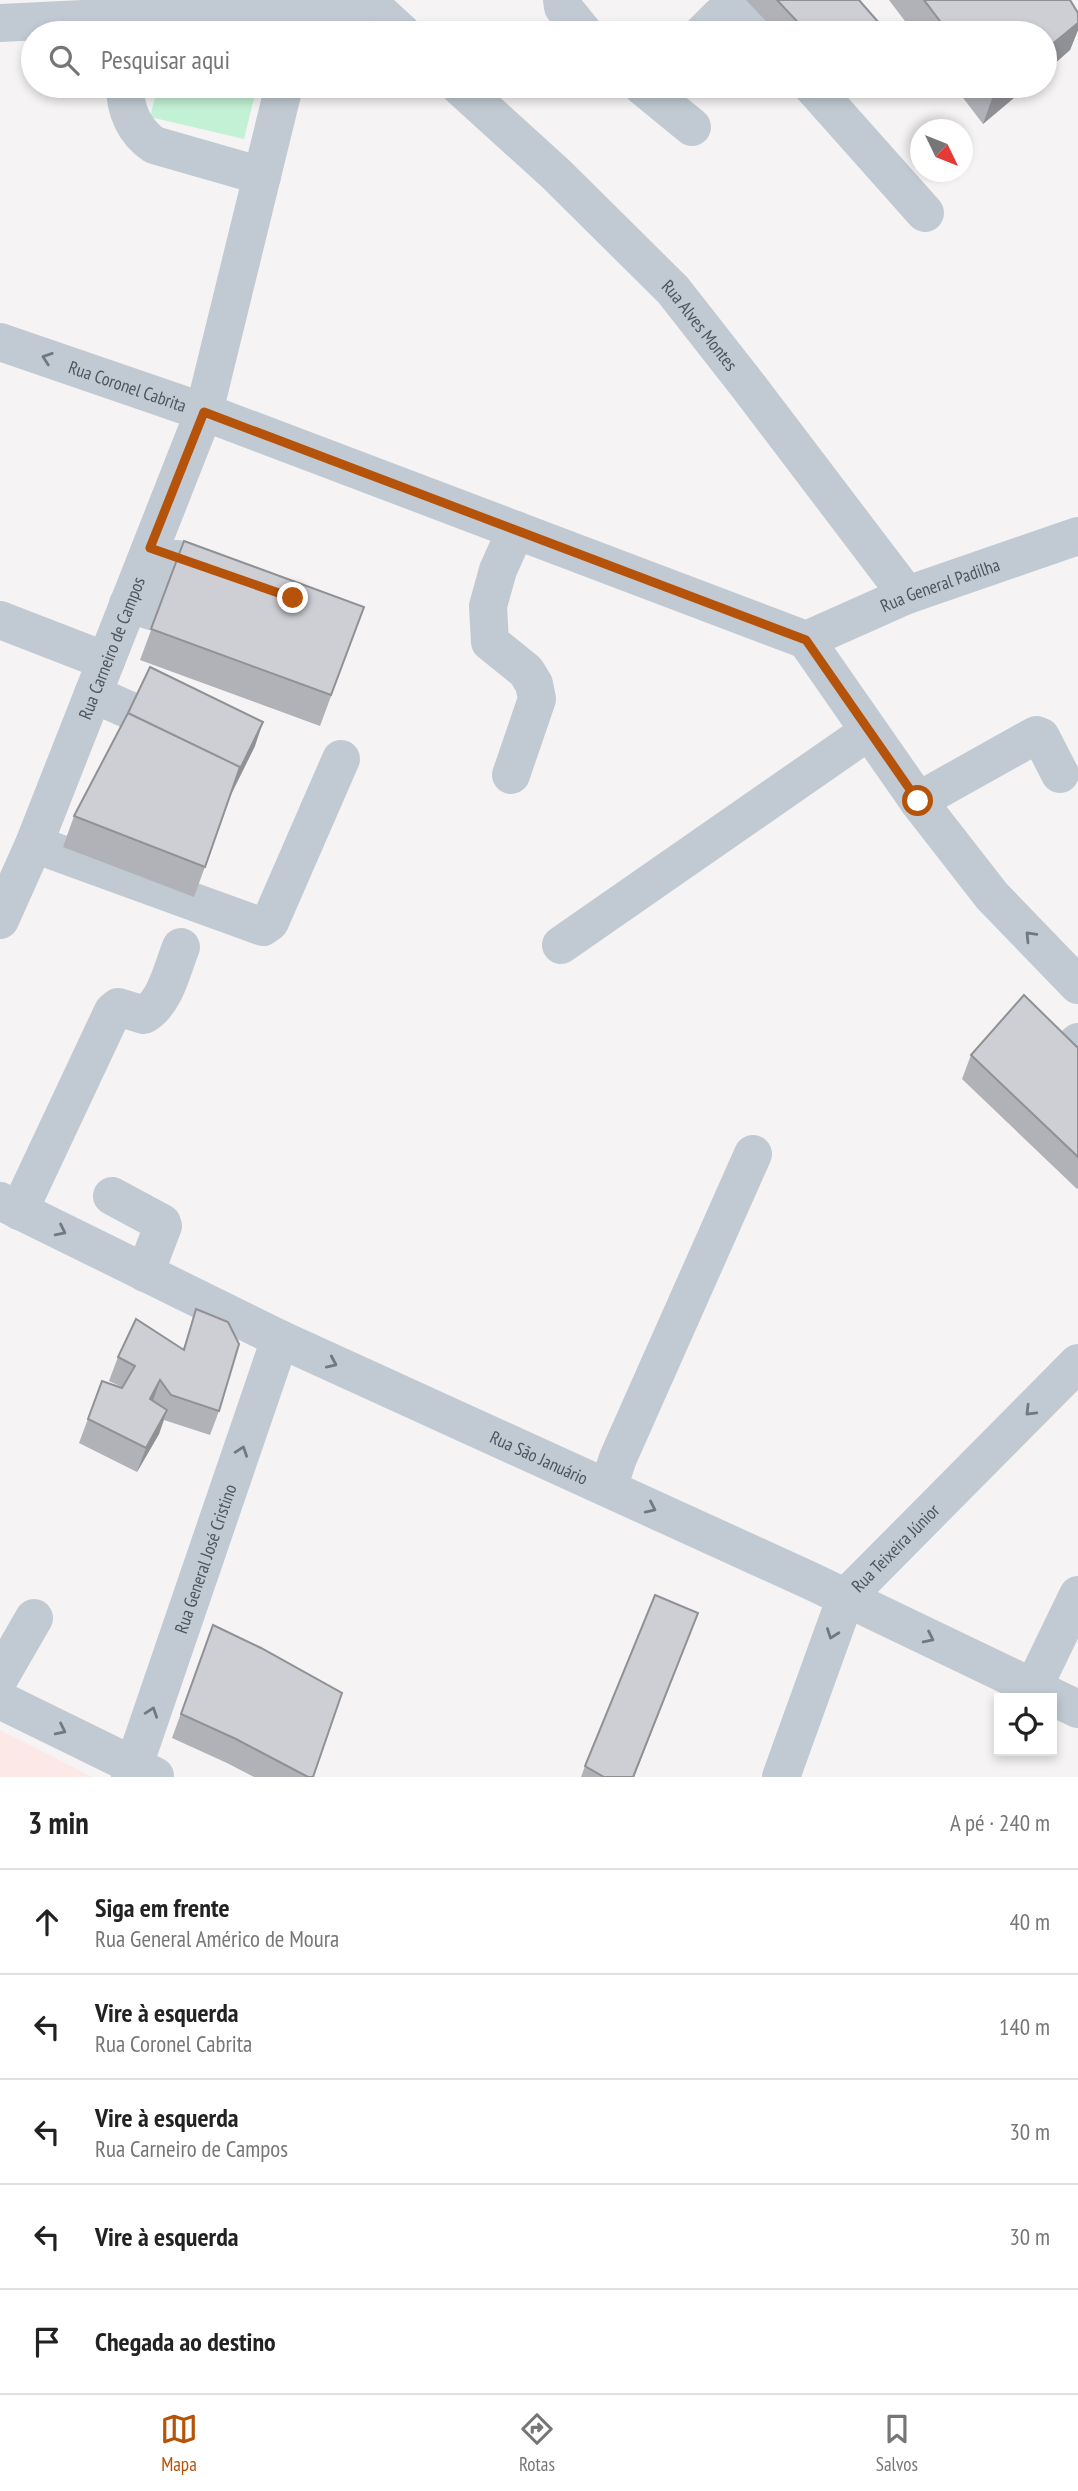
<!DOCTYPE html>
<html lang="pt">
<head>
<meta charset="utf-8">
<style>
  :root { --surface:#fff; --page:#f6f6f6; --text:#222; --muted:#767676; --line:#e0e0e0; --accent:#b45309 }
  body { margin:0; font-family:"PT Sans Narrow",sans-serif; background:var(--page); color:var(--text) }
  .controls { position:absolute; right:21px; bottom:21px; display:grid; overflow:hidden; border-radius:0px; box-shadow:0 4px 10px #0003 }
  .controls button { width:63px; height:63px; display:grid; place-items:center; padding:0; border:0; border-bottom:2px solid var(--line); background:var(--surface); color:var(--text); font:35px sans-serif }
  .compass { position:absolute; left:910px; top:119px; width:63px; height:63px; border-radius:50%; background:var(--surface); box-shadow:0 4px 10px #0003; rotate:133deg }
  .stop { position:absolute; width:21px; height:21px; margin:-16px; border:5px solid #b45309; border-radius:50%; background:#fff }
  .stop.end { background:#b45309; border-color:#fff; box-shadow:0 2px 7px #0008 }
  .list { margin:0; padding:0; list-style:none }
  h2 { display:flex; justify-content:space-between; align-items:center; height:91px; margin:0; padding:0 28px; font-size:30px }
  h2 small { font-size:23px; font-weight:400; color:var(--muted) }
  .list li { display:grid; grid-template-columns:46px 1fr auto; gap:21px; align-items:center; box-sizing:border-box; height:105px; padding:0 28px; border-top:2px solid var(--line) }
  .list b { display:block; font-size:26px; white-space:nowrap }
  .list p { margin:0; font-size:23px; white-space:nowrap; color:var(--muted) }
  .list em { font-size:23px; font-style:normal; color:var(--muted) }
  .icon { flex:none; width:38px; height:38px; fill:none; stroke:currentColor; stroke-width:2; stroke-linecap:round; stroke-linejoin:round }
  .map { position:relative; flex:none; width:1078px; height:1777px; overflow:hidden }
  .search { position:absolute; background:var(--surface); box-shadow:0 4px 10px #0003; left:21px; right:21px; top:21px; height:77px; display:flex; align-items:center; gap:18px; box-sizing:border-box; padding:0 24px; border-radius:38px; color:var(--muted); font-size:26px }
  .sheet { height:616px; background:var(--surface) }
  nav { display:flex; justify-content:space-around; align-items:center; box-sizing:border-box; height:98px; border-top:2px solid var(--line); background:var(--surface); font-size:19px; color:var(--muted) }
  nav a { display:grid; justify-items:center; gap:4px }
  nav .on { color:var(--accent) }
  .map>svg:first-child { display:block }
</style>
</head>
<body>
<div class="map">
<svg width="1078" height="1777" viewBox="0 0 1078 1777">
  <rect width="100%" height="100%" fill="#f5f3f3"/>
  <path fill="#fce8e6" d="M0,1730L92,1777H0Z"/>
  <path fill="#c3f1d5" d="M158,86H257L244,139L150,117Z"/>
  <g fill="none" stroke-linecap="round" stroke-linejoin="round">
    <g stroke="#c1cad2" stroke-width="38">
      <path d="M366,0L402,33"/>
      <path d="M562,0L563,7L584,33"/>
      <path d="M735,0L765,33"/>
      <path d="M0,23L124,17L301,16L367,0"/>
      <path d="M703,33L720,16"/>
      <path d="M125,86C125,110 134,131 154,145L262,176"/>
      <path id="s1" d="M459,86L556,174L673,290L749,387L907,595"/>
      <path d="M642,86L692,127"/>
      <path d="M812,86L925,213"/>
      <path id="s2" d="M0,342L204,412L806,640"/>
      <path d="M128,604L155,612L177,559"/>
      <path d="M0,620L106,661"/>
      <path d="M806,640L918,801L992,896L1078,985"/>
      <path id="s3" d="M806,640L907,595L1078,536"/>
      <path d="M93,694L129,710"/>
      <path d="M511,775L537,699L534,684L526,671L490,642L488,606L498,570L516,530"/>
      <path d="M918,801L1036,735L1041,737L1060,774"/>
      <path d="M34,844L263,927L270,922L341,759"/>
      <path id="s4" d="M0,920L34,844L204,412L284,86"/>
      <path d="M561,945L869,731"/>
      <path d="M1078,1042L1071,1049L1069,1059L1078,1069"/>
      <path d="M112,1196L162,1223L163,1226L145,1273"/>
      <path id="s5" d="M0,1201L280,1339L811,1581L1078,1709"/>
      <path d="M19,1211L113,1011L118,1007L144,1015C166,1002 172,969 181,947"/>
      <path d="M608,1488L618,1458L753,1154"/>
      <path d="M0,1677L34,1618"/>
      <path d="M1033,1688L1078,1595"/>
      <path d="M0,1700L155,1776"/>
      <path id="s6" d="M130,1777L280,1339"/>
      <path id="s7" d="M781,1777L846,1597L1078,1363"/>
    </g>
  </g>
  <path fill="#b0b2b7" d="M746,0H859L886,33H777Z
    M889,0H1070L1078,13V30L1070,50L1045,72V33H914Z
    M826,86H845L834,95Z
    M954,86H1028L983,124Z
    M184,541L364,607L320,726L140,660Z
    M255,746L231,795L194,897L63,847L74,816Z
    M1078,1048V1188L1077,1189L962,1079L971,1055Z
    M196,1309L219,1411L210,1435L164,1420L159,1434L137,1472L79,1443L102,1381L122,1387L109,1381L118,1357L183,1349Z
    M213,1625L313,1777H254L227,1763L172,1738Z
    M689,1637L634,1777H581L585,1766Z"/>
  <path fill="#909195" d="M1078,23V30L1070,50L1045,72V50Z
    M838,86H845L834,95Z
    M1002,86H1028L983,124L994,93Z
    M263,722L255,746L229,798L238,774Z
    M160,1380L152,1404L150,1399Z
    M167,1410L159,1434L137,1472L146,1448Z
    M698,1613L634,1777H633Z"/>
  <path fill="#cdcfd5" stroke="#909195" stroke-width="2" d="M777,0H859L887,32L886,33H808Z
    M924,0H1070L1078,13V23L1045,50V33H949Z
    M989,86H1002L994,93Z
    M184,541L364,607L331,695L151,629Z
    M150,667L263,722L238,773L240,767L128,713Z
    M128,713L240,767L205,867L74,816Z
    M1024,995L1078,1048V1157L971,1055Z
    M196,1309L228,1322L239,1344L219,1411L171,1395L160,1380L150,1399L167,1410L146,1448L88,1419L102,1381L122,1388L135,1366L118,1357L136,1319L184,1350Z
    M655,1595L698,1613L633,1777H604L585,1766Z
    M213,1625L261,1648L342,1693L313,1777H308L236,1739L181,1714Z"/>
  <defs><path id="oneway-chevron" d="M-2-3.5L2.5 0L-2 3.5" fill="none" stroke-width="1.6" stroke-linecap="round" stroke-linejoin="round" transform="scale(1.75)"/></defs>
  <g stroke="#6e7983">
    <use href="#oneway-chevron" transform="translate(47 358) rotate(-161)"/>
    <use href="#oneway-chevron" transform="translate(1030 936) rotate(-134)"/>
    <use href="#oneway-chevron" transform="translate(61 1231) rotate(26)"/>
    <use href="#oneway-chevron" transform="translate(332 1363) rotate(24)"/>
    <use href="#oneway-chevron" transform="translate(1030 1411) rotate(135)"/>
    <use href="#oneway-chevron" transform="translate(242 1451) rotate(-71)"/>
    <use href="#oneway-chevron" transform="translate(651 1508) rotate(25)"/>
    <use href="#oneway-chevron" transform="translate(832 1634) rotate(110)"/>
    <use href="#oneway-chevron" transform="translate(929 1638) rotate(26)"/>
    <use href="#oneway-chevron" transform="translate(152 1712) rotate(-71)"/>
    <use href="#oneway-chevron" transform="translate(61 1730) rotate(26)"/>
  </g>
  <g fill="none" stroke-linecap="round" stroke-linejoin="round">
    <path stroke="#b45309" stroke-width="9" d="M293,598L150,548L204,412L806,640L918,801"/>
  </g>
  <g text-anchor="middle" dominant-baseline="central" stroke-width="6" stroke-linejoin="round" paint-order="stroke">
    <g font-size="18" fill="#4a5661" stroke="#fff">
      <text stroke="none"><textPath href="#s1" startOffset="340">Rua Alves Montes</textPath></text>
      <text stroke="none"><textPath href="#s2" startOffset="135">Rua Coronel Cabrita</textPath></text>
      <text stroke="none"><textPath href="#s3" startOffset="145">Rua General Padilha</textPath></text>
      <text stroke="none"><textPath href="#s4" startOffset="294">Rua Carneiro de Campos</textPath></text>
      <text stroke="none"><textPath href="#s5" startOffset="597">Rua São Januário</textPath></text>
      <text stroke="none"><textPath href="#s7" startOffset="261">Rua Teixeira Júnior</textPath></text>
      <text stroke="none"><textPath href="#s6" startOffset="231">Rua General José Cristino</textPath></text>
    </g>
  </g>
</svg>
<div class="controls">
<button><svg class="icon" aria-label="locate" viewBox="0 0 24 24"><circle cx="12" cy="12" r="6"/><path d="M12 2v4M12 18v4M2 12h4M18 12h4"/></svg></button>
</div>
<svg class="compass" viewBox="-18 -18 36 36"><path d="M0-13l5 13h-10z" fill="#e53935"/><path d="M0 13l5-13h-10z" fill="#767676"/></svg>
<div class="stop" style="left:918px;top:801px"></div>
<div class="stop end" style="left:293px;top:598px"></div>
<div class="search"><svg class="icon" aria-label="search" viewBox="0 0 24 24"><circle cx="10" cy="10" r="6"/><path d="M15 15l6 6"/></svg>Pesquisar aqui</div>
</div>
<section class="sheet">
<h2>3 min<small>A pé · 240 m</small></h2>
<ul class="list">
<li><svg class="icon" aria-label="ahead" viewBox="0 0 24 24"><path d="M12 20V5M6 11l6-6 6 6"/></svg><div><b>Siga em frente</b><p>Rua General Américo de Moura</p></div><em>40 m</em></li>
<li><svg class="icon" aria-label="left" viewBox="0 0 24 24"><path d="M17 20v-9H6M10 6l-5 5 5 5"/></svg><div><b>Vire à esquerda</b><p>Rua Coronel Cabrita</p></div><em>140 m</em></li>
<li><svg class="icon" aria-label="left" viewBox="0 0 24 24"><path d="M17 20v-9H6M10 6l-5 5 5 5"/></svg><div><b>Vire à esquerda</b><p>Rua Carneiro de Campos</p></div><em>30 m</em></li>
<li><svg class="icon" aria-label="left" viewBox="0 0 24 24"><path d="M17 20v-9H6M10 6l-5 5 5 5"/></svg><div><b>Vire à esquerda</b></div><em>30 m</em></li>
<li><svg class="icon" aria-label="arrive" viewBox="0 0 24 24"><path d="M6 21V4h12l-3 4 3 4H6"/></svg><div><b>Chegada ao destino</b></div></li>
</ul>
</section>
<nav>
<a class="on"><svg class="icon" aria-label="map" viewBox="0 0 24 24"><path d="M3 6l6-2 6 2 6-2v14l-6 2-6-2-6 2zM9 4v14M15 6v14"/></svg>Mapa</a>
<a><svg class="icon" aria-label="directions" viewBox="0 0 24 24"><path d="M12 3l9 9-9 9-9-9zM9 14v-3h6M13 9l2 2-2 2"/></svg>Rotas</a>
<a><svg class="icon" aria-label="saved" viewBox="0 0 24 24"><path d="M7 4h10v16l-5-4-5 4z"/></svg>Salvos</a>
</nav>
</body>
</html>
